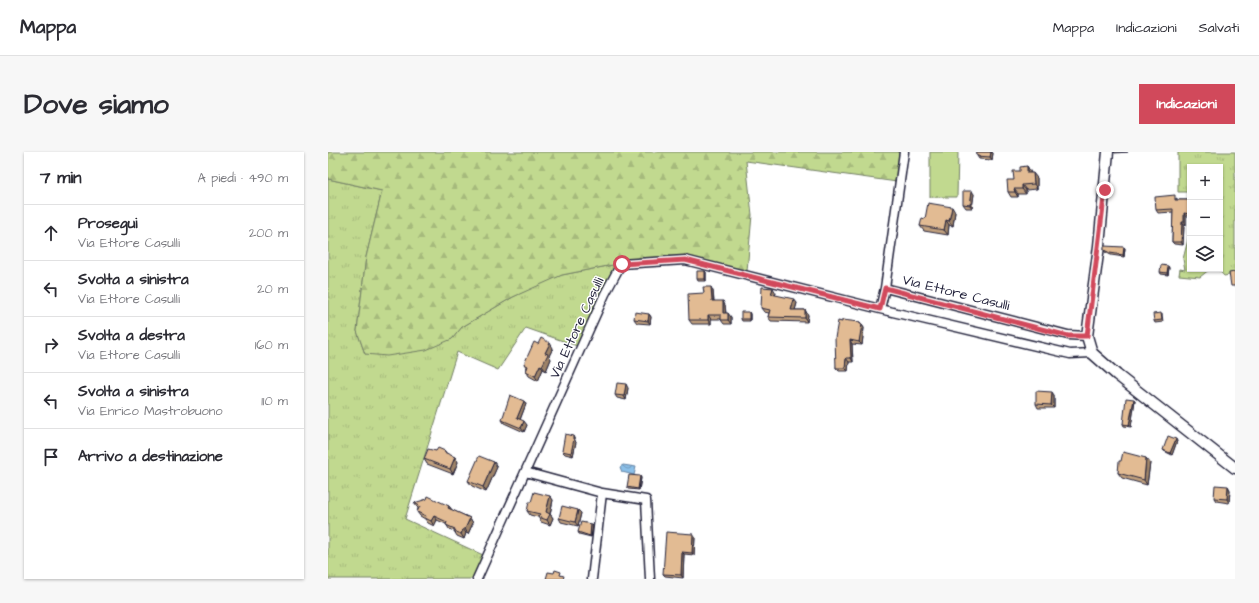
<!DOCTYPE html>
<html lang="it">
<head>
<meta charset="utf-8">
<style>
  :root { --surface:#fff; --page:#f7f7f7; --text:#2b2b33; --muted:#7c7c81; --line:#e1e1e2; --accent:#d1495b }
  body { margin:0; font-family:"Architects Daughter",sans-serif; background:var(--page); color:var(--text) }
  .controls { position:absolute; right:12px; top:12px; display:grid; overflow:hidden; border-radius:0px; box-shadow:0 1px 3px #0004 }
  .controls button { width:36px; height:36px; display:grid; place-items:center; padding:0; border:0; border-bottom:1px solid var(--line); background:var(--surface); color:var(--text); font:20px sans-serif }
  .stop { position:absolute; width:12px; height:12px; margin:-9px; border:3px solid #d1495b; border-radius:50%; background:#fff }
  .stop.end { background:#d1495b; border-color:#fff; box-shadow:0 1px 4px #0008 }
  .list { margin:0; padding:0; list-style:none }
  h2 { display:flex; justify-content:space-between; align-items:center; height:52px; margin:0; padding:0 16px; font-size:17px }
  h2 small { font-size:13px; font-weight:400; color:var(--muted) }
  .list li { display:grid; grid-template-columns:26px 1fr auto; gap:12px; align-items:center; box-sizing:border-box; height:56px; padding:0 16px; border-top:1px solid var(--line) }
  .list b { display:block; font-size:15px; white-space:nowrap }
  .list p { margin:0; font-size:13px; white-space:nowrap; color:var(--muted) }
  .list em { font-size:13px; font-style:normal; color:var(--muted) }
  .icon { flex:none; width:22px; height:22px; fill:none; stroke:currentColor; stroke-width:2; stroke-linecap:round; stroke-linejoin:round }
  .map { position:relative; flex:none; width:907px; height:427px; overflow:hidden; border-radius:0px }
  header { display:flex; align-items:center; gap:24px; box-sizing:border-box; height:56px; padding:0 20px; background:var(--surface); border-bottom:1px solid var(--line) }
  header strong { font-size:19px }
  nav { display:flex; gap:22px; margin-inline-start:auto; font-size:14px }
  .intro { display:flex; align-items:center; justify-content:space-between; box-sizing:border-box; height:96px; padding:0 24px }
  h1 { margin:0; font-size:28px }
  .button { padding:10px 18px; border-radius:0px; background:var(--accent); color:#fff; font-size:14px; font-weight:700 }
  main { display:flex; gap:24px; padding:0 24px }
  aside { flex:1; background:var(--surface); border-radius:0px; box-shadow:0 1px 3px #0004 }
  .map>svg:first-child { display:block }
</style>
</head>
<body>
<header>
<strong>Mappa</strong>
<nav><a>Mappa</a><a>Indicazioni</a><a>Salvati</a></nav>
</header>
<div class="intro"><h1>Dove siamo</h1><a class="button">Indicazioni</a></div>
<main>
<aside>
<h2>7 min<small>A piedi · 490 m</small></h2>
<ul class="list">
<li><svg class="icon" aria-label="ahead" viewBox="0 0 24 24"><path d="M12 20V5M6 11l6-6 6 6"/></svg><div><b>Prosegui</b><p>Via Ettore Casulli</p></div><em>200 m</em></li>
<li><svg class="icon" aria-label="left" viewBox="0 0 24 24"><path d="M17 20v-9H6M10 6l-5 5 5 5"/></svg><div><b>Svolta a sinistra</b><p>Via Ettore Casulli</p></div><em>20 m</em></li>
<li><svg class="icon" aria-label="right" viewBox="0 0 24 24"><path d="M7 20v-9h11M14 6l5 5-5 5"/></svg><div><b>Svolta a destra</b><p>Via Ettore Casulli</p></div><em>160 m</em></li>
<li><svg class="icon" aria-label="left" viewBox="0 0 24 24"><path d="M17 20v-9H6M10 6l-5 5 5 5"/></svg><div><b>Svolta a sinistra</b><p>Via Enrico Mastrobuono</p></div><em>110 m</em></li>
<li><svg class="icon" aria-label="arrive" viewBox="0 0 24 24"><path d="M6 21V4h12l-3 4 3 4H6"/></svg><div><b>Arrivo a destinazione</b></div></li>
</ul>
</aside>
<div class="map">
<svg width="907" height="427" viewBox="0 0 907 427">
  <defs>
    <pattern id="grass-tufts" width="24" height="20" patternUnits="userSpaceOnUse"><rect width="24" height="20" fill="#c1d98f"/><path d="M3 7l-1-3M5 7V3M7 7l1-3M15 17l-1-3M17 17v-4M19 17l1-3" fill="none" stroke="#a6ba7c"/></pattern>
    <pattern id="forest-firs" width="22" height="20" patternUnits="userSpaceOnUse"><rect width="22" height="20" fill="#c1d98f"/><path d="M5 1l3.5 6h-7zM16 11l3.5 6h-7z" fill="#a6ba7c"/></pattern>
    <pattern id="water-waves" width="16" height="10" patternUnits="userSpaceOnUse"><rect width="16" height="10" fill="#8bc0e9"/><path d="M0 5q4-4 8 0t8 0" fill="none" stroke="#719cbe"/></pattern>
  </defs>
  <rect width="100%" height="100%" fill="#fff"/>
  <filter id="ink" filterUnits="userSpaceOnUse"><feTurbulence type="fractalNoise" baseFrequency=".025" numOctaves="2"/><feDisplacementMap in="SourceGraphic" scale="8" xChannelSelector="R" yChannelSelector="G"/><feConvolveMatrix kernelMatrix="1 2 1 2 8 2 1 2 1" color-interpolation-filters="sRGB"/></filter>
  <g filter="url(#ink)">
    <path fill="url(#grass-tufts)" stroke="#727e65" d="M850,0H907V122L896,124L890,117H892V15H862V40H850Z
      M0,27L54,39L38,105L29,179L37,202L124,187L134,175L185,145L211,132L234,123L295,111L252,195L198,176L170,218L129,200L77,367L155,403L145,427H0Z
      M862,80V117H882L872,125L851,123L852,117L857,118L855,107Z"/>
    <path fill="url(#forest-firs)" stroke="#727e65" d="M0,0H573L569,30L418,9L424,63L419,119L356,106L295,111L234,123L185,145L134,175L124,187L98,198L59,204L37,202L29,179L38,105L54,39L0,27Z"/>
    <path fill="#c1d98f" stroke="#727e65" d="M602,0H630L629,45H602Z"/>
    <path fill="url(#water-waves)" stroke="#6181a3" d="M295,313L308,315L306,323L294,320L292,315Z"/>
    <g fill="none" stroke-linecap="round" stroke-linejoin="round">
      <defs>
        <path id="minor" d="M557,136L576,0
          M552,157L557,136L740,183L759,184
          M197,320L274,341L318,348L322,427
          M149,427L277,142L293,112L357,108L552,157L742,202L764,201
          M264,427L274,341"/>
        <path id="tertiary" d="M780,0L771,94L759,184L764,201L789,223L907,316"/>
      </defs>
      <use href="#minor" stroke="#22223b" stroke-width="11"/>
      <use href="#tertiary" stroke="#22223b" stroke-width="13"/>
      <use href="#minor" stroke="#fff" stroke-width="8"/>
      <use href="#tertiary" stroke="#fff" stroke-width="10"/>
    </g>
    <path fill="#c2a17e" stroke="#22223b" d="M649,0H664L665,1L664,8L651,7L649,4Z
      M786,0H800L787,1Z
      M699,14L702,19L703,21L709,26V37L698,38V42H690V45H683L680,40L686,28L692,19Z
      M646,42L644,56H638L635,52Z
      M862,44V64H858V73H856L855,93L846,92L844,90L845,60L830,61L828,58L849,46V48H861Z
      M627,60L625,74L621,73L620,83L596,79L592,74L597,67Z
      M797,96L796,105L783,103L777,100L776,98Z
      M840,114L841,116L840,123L833,122L832,120Z
      M378,120V129H370L369,127Z
      M385,139L386,149L397,153L398,161L403,165V172H396L393,168V167H383V172H364L361,168L376,141Z
      M448,141L447,143L469,151L467,158H477L480,163L479,170L443,169L440,165L441,161L436,160L433,156Z
      M421,160L422,162V169H414L413,167Z
      M321,162L323,165L322,172L309,171L306,167Z
      M834,162L835,170L827,171L826,169Z
      M514,170H532L536,176L534,193L524,192L525,210H521L520,219H511L508,216Z
      M210,192L225,196L221,204L223,207L218,219L215,217L210,229L201,224L198,219L199,216L196,212Z
      M300,236L298,248L289,246L287,243Z
      M726,243V256H710L708,252Z
      M807,248L803,275L796,274L795,272Z
      M198,252L192,268L199,273L196,280L176,271L174,268Z
      M247,288V289L248,290L245,304L237,302L234,299Z
      M849,289L844,303L836,299L835,298Z
      M108,299H117L119,302L127,305L130,310L125,322L99,312L96,307Z
      M818,306L822,311L819,333L794,326L790,321L793,309Z
      M166,310L169,315L158,340L144,334L140,329Z
      M312,324L313,326L311,338L300,337L299,335Z
      M900,334L902,338L901,351L888,349L886,346Z
      M222,344L225,348L222,362L225,366L222,373L213,370L210,365L202,363L199,359L203,350Z
      M86,351L121,354L124,358L142,366L145,371L140,382L138,381L136,387L129,384L126,379L121,377L118,372L109,368L106,374L100,371L97,367L92,364L89,360L90,356L89,355Z
      M250,358L253,361L250,374L233,370L231,366Z
      M263,372L265,374L263,385L251,382L250,380Z
      M367,385L366,403L356,402L355,426L337,424L335,422Z"/>
    <path fill="#9e8367" stroke="#22223b" d="M663,0H664L665,1L664,8L662,5Z
      M699,14L702,19L703,26L699,21Z
      M705,21L709,26V37L706,32Z
      M694,33L698,38V42L694,37Z
      M686,37L690,42V45L687,40Z
      M644,39L646,42L644,56L642,53Z
      M624,55L627,60L625,74L621,69Z
      M856,61L858,64V73L856,70Z
      M618,68L621,73L620,83L616,78Z
      M854,70L856,73L855,93L853,90Z
      M796,95L797,96L796,105L795,103Z
      M840,114L841,116L840,123L839,121Z
      M377,119L378,120V129L377,127Z
      M383,135L385,139L386,153L384,149Z
      M445,136L448,141L446,147L443,142Z
      M466,147L469,151L466,162L463,158Z
      M395,149L397,153L398,165L395,161Z
      M477,158L480,163L479,170L477,166Z
      M421,160L422,162V169L421,167Z
      M400,161L403,165V172L400,168Z
      M321,162L323,165L322,172L320,169Z
      M380,163L383,167V172L380,168Z
      M532,170L536,176L534,193L531,190Z
      M522,188L524,192L525,210L523,206Z
      M222,191L225,196L221,204L223,207L218,219L214,214L217,201Z
      M518,206L521,210L520,219L517,216Z
      M212,213L215,217L210,229L207,224Z
      M298,232L300,236L298,248L296,244Z
      M724,240L726,243V256L723,253Z
      M806,247L807,248L803,275L801,273Z
      M196,249L198,252L191,270L189,266Z
      M196,269L199,273L196,280L193,276Z
      M245,284L247,288V289L248,290L245,304L243,301Z
      M848,287L849,289L844,303L842,301Z
      M127,305L130,310L125,322L122,317Z
      M818,306L822,311L819,333L816,328Z
      M166,310L169,315L158,340L155,335Z
      M312,324L313,326L311,338L310,337Z
      M900,334L902,338L901,351L899,347Z
      M222,344L225,348L222,362L225,366L222,373L219,368L218,360Z
      M121,354L124,358L120,356Z
      M250,358L253,361L250,374L247,370Z
      M106,364L109,368L106,374L103,369Z
      M142,366L145,371L140,382L137,377Z
      M263,372L265,374L263,385L262,384Z
      M135,377L138,381L136,387L133,382Z
      M365,382L367,385L366,403L364,401Z
      M354,400L356,402L355,426L353,423Z"/>
    <path fill="#e2bb93" stroke="#22223b" d="M649,0H663L662,5L649,4Z
      M699,14V21H705L706,32L694,33V37H686L687,40H680L679,28H686L685,19H692V15Z
      M635,39H644L642,53L635,52Z
      M847,43V48H861V44H862V62L856,61V70H854L853,90H844L845,57L828,58L827,45Z
      M600,51L624,55L621,69L618,68L616,78L592,74L594,66L597,67Z
      M776,94L796,95L795,103L782,101L776,98Z
      M833,113L840,114L839,121L832,120Z
      M369,119H377V127H369Z
      M907,120V134H903L901,121Z
      M375,135H383L384,149H395V161H400V168H393V163H380V168H361L360,142L376,141Z
      M434,135L445,136L443,142L466,147L463,158H477V166L440,165L442,158L433,156Z
      M307,160L321,162L320,169L306,167Z
      M413,160H421V167H413Z
      M833,161L834,168L826,169L825,162Z
      M514,168L532,170V172H534L531,190L522,188L523,206H518L517,216H508L507,186L510,169L514,170Z
      M213,186L222,191L217,201L220,202L214,214L212,213L207,224L198,219L200,214L196,212L206,190L210,192Z
      M289,231L298,232L296,244L287,243Z
      M708,239L724,240L723,253L708,252Z
      M182,243L196,249L189,266L196,269L193,276L174,268Z
      M798,246L806,247L801,273L795,272Z
      M237,282L245,284V287H246L243,301L234,299Z
      M840,284L848,287L842,301L835,298Z
      M110,296L117,299L116,300L127,305L122,317L96,307L100,297L108,299Z
      M795,300L818,306L816,328L790,321L791,309H793Z
      M151,304L166,310L155,335L140,329Z
      M301,323L312,324L310,337L299,335Z
      M887,333L900,334L899,347L886,346Z
      M206,340L222,344L218,360L222,362L219,368L210,365L212,362L199,359L201,350H203Z
      M100,344L121,354L120,356L142,366L137,377H135L133,382L126,379L127,377L118,373L119,370L106,364L103,369L97,366L98,364L89,360L92,354L86,351L99,347Z
      M234,354L250,358L247,370L231,366Z
      M253,370L263,372L262,384L250,380Z
      M338,380L365,382L364,401L354,400L353,423L335,422Z
      M227,418L233,420L232,423L236,424L235,427H218L220,420L226,421Z"/>
  </g>
  <g fill="none" stroke-linecap="round" stroke-linejoin="round" filter="url(#ink)">
    <path stroke="#d1495b" stroke-width="5" d="M294,112L357,108L552,157L557,136L740,184H759L777,38"/>
  </g>
  <g text-anchor="middle" dominant-baseline="central" stroke-width="3" stroke-linejoin="round" paint-order="stroke">
    <g font-size="14" fill="#22223b" stroke="#fff">
      <text transform="translate(628 141) rotate(14)">Via Ettore Casulli</text>
      <text transform="translate(249 176) rotate(-65)">Via Ettore Casulli</text>
    </g>
  </g>
</svg>
<div class="controls">
<button>+</button>
<button>−</button>
<button><svg class="icon" aria-label="layers" viewBox="0 0 24 24"><path d="M12 4l9 5-9 5-9-5zM3 14l9 5 9-5"/></svg></button>
</div>
<div class="stop" style="left:294px;top:112px"></div>
<div class="stop end" style="left:777px;top:38px"></div>
</div>
</main>
</body>
</html>
